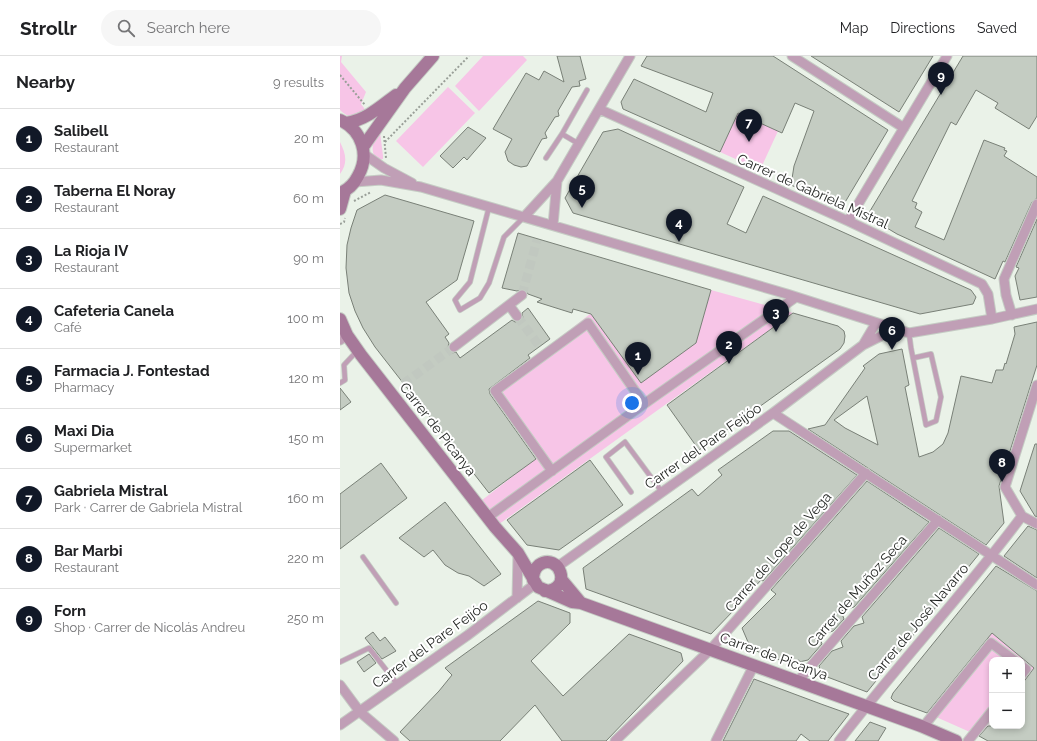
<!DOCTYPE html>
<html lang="en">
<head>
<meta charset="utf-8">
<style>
  :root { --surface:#fff; --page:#f6f6f6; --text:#202124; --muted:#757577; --line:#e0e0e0; --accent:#111827 }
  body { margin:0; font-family:Raleway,sans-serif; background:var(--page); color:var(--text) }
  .controls { position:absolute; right:12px; bottom:12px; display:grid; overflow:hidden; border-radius:8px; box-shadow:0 2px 6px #0003 }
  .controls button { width:36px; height:36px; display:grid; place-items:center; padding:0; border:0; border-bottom:1px solid var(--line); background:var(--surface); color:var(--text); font:20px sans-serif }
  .you { position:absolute; left:292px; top:347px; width:14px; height:14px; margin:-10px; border:3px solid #fff; border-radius:50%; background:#1a73e8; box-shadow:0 0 0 6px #1a73e833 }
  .badge { display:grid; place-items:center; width:26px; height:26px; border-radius:50%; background:var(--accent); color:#fff; font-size:13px; font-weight:700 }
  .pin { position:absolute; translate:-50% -33px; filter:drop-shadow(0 1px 2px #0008) }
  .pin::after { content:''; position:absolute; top:21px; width:14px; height:12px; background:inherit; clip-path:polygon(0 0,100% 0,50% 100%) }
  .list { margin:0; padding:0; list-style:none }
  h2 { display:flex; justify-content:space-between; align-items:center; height:52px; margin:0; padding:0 16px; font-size:17px }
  h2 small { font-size:13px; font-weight:400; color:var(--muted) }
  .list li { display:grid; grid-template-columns:26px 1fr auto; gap:12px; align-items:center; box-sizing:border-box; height:60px; padding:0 16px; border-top:1px solid var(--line) }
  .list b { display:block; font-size:15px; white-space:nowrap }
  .list p { margin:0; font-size:13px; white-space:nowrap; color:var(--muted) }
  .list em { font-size:13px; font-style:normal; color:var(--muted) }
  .icon { flex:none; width:22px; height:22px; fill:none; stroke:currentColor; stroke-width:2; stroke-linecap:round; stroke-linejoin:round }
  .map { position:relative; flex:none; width:697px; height:685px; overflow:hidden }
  header { display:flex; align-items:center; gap:24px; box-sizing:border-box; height:56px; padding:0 20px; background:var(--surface); border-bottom:1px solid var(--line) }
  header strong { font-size:19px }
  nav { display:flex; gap:22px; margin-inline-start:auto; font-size:14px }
  .search { width:280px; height:36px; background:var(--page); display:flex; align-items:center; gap:10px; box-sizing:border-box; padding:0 14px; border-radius:22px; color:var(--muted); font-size:15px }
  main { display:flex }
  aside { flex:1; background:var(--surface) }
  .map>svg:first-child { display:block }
</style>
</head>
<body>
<header>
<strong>Strollr</strong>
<div class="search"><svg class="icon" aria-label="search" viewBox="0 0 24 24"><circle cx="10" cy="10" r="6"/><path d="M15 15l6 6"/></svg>Search here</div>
<nav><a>Map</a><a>Directions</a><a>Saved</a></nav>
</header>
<main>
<aside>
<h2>Nearby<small>9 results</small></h2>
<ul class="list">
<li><span class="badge">1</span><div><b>Salibell</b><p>Restaurant</p></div><em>20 m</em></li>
<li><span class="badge">2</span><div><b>Taberna El Noray</b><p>Restaurant</p></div><em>60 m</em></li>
<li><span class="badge">3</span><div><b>La Rioja IV</b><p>Restaurant</p></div><em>90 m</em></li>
<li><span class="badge">4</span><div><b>Cafeteria Canela</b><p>Café</p></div><em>100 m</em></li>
<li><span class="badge">5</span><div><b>Farmacia J. Fontestad</b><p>Pharmacy</p></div><em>120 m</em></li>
<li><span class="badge">6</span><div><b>Maxi Dia</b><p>Supermarket</p></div><em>150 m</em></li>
<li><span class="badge">7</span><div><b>Gabriela Mistral</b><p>Park · Carrer de Gabriela Mistral</p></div><em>160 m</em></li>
<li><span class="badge">8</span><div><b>Bar Marbi</b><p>Restaurant</p></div><em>220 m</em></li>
<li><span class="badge">9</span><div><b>Forn</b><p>Shop · Carrer de Nicolás Andreu</p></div><em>250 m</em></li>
</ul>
</aside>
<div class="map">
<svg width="697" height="685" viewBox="0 0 697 685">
  <rect width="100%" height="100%" fill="#eaf2e8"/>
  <path fill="#f7c5e7" d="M0,0H2L1,6L26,36L21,48L27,56C15,59 10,64 0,54Z
    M143,0H183L187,4L139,55L115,30Z
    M108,31L135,57L83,111L56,85Z
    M398,57L438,75L420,114L380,96Z
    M40,76L43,100V103L39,104L34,100C31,90 33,83 40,76Z
    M0,86C6,98 8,107 0,118Z
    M371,234L453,257L155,471L137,448L198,401L150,333L191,304L250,258L253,260L356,287Z
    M652,577L694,612L682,628V604H652V665L639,680L587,657Z"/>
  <path fill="#c4ccc2" stroke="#798077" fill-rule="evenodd" d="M217,0H240L246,23L239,25L240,30L232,31L218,55L219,60L215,61L205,77L207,82L202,83L187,110L181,111L174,109L168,105L165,96L172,83L153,73L186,17L199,24L204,15L224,26Z
    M307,0H433L548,74L504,148L496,150L451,129L454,110L474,55L455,47L442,77L398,57L380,96L283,53L281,46L294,23L366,56L373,37L301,10Z
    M471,0H593L559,56Z
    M623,0H697V60L689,73L655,52L658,47L636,34L616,69L611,66L572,145L577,147L575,152L582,156L575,171L604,184L644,84L665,92L664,94L667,95L664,100L697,121V142L692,146L665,206L663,205L655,223L557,178L527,160Z
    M128,71L146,82L127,104L124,101L113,112L100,100Z
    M278,73L404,131L387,168L406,177L423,140L631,234L636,241L633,248L580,258L233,157L225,142L263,76Z
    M45,139L134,165L117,224L86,246L109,278L105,281L109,287L108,291L110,295L112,297L116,296L120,302L172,264L175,266L180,265L183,262L182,257L188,252L210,283L188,299L190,302L149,333L150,338L196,403L149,437L35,291L23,272L15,255L9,237L6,212L7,189L11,172L17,154Z
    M697,163V241L680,244L675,220L679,212L676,211Z
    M178,177L371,234L356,287L301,327L251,258L233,253L232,257L197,246L202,243L188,238L184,233L177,235L162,232Z
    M453,257L498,270L504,275L505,280L504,287L500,293L359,394L327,349Z
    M697,266V309L659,430L664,467L646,489L468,373L485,369L525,312L523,310L539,298L562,293L569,329L565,331L579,401L593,396L603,388L608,377L621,320L652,327L656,314H663L665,307L666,308L675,278L674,271ZM527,340L538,389L505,372L494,364Z
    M0,332L11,346L0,354Z
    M433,375H449L517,419L423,525L421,524L394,554L371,578L246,533L243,512L352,433L358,440L382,419L378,414Z
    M695,388H697V461L695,460L680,435Z
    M250,404L283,449L219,494L187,489L167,464Z
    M41,407L67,442L0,493V438Z
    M527,425L589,466L514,551L501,555L504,563L493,575L479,579L482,588L468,604L459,606V604L450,608L411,593L402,572L436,538L431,534Z
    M105,446L161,518L144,530L129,520L118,517L105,509L93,494L84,501L59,482Z
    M688,470L697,474V522L664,500Z
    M599,472L639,498L527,636L482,619L479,610L492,595L503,591L501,585L514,570L524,567L522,561Z
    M656,510L697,535V685H648L639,680L648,670H682V628L694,612L652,577L587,657L554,645L551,642L553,637Z
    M198,545L230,557V567L191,605L223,640L289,578L341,597L343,605L266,685H222L195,649L160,685H70L60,676L99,635L112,619L105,612Z
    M33,576L40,585L45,581L56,595L42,603L25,582Z
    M29,598L36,607L24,616L17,606Z
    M414,623L481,648L509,658L488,685H470L461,678L456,685H383Z
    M530,666L546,672L538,685H515Z"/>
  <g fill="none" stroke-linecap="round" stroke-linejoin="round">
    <path stroke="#c1c8c0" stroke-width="9" stroke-dasharray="9 4.5" stroke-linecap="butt" d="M182,239L197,184
      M177,260L200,291
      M63,328L114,291"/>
    <defs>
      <path id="lane" d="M222,78L239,88
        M206,102L222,78L247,34
        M149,151L130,226L115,244L120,254L140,242L149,227L164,181L184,161
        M569,277L571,292L586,369L596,365L601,341L591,298L573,302
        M0,327L5,324L4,309L17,295
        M291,436L266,401L285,386L322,436
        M23,501L56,547
        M0,606L29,592L58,629"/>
      <path id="street" d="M452,0L564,72
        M259,53L508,165L642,228L648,238L652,263
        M24,98L44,112L72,127
        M15,126L41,124L81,131L447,238L569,277L652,263L697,253
        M184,161L217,125L290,0
        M508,165L607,0
        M213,169L217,125
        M169,249L177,260
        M672,259L666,239L664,223L697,148
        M0,284L7,279
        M523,289L536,267
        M114,291L182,239
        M433,357L697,529
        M212,415L155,335L248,267L304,348
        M682,460L697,468
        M148,461L304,348L456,241
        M217,511L433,357L523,289L555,273
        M177,542L178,497
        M682,610L686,613L682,618
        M458,625L598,464
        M0,629L20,656L54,685
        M0,669L128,579L195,528
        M583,671L651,587L674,604
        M275,685L371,593L526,417
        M376,685L414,609
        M499,685C558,608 624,538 682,460L665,431L697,329
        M628,685L652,655"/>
      <path id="secondary" d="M0,64C22,74 30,99 18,120C14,128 8,134 0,137
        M6,67C26,64 40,51 56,39
        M23,91L65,32L93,0
        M0,153L5,135
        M0,263L7,279L21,299L155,471L178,497L198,531L232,546L241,547L581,670L616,685
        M221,523L241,547
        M193,524C193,518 194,513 199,509C219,495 234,534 205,535"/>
    </defs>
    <use href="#lane" stroke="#c5ccc4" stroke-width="6"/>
    <use href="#street" stroke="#c5ccc4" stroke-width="11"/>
    <use href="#secondary" stroke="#c5ccc4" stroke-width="14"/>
    <path stroke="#999f98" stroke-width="2" stroke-dasharray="2 2" stroke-linecap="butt" d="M0,19L25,49
      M44,80L46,102
      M45,86L129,0
      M14,145L31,136
      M0,168L4,166L5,162"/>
    <use href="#lane" stroke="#c09fb6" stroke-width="4.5"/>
    <use href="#street" stroke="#c09fb6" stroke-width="9"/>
    <use href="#secondary" stroke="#a67899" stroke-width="12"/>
  </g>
  <g text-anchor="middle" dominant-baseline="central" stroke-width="4" stroke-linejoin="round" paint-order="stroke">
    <g font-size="14" fill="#1e211e" stroke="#fff">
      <text transform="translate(473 135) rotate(24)">Carrer de Gabriela Mistral</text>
      <text transform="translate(98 373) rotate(52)">Carrer de Picanya</text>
      <text transform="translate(363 390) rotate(-35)">Carrer del Pare Feijóo</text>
      <text transform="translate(438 496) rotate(-49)">Carrer de Lope de Vega</text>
      <text transform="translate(517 535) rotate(-49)">Carrer de Muñoz Seca</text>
      <text transform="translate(578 566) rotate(-50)">Carrer de José Navarro</text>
      <text transform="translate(90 588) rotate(-36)">Carrer del Pare Feijóo</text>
      <text transform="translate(434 600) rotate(20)">Carrer de Picanya</text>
    </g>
  </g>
</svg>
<div class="controls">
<button>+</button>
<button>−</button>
</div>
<div class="you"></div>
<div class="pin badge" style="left:298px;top:319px">1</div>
<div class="pin badge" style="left:389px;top:308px">2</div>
<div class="pin badge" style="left:436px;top:276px">3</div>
<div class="pin badge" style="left:339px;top:186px">4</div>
<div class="pin badge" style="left:242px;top:152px">5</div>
<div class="pin badge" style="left:552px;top:294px">6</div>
<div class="pin badge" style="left:409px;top:86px">7</div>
<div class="pin badge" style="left:662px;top:426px">8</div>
<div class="pin badge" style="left:601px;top:39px">9</div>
</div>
</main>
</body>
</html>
